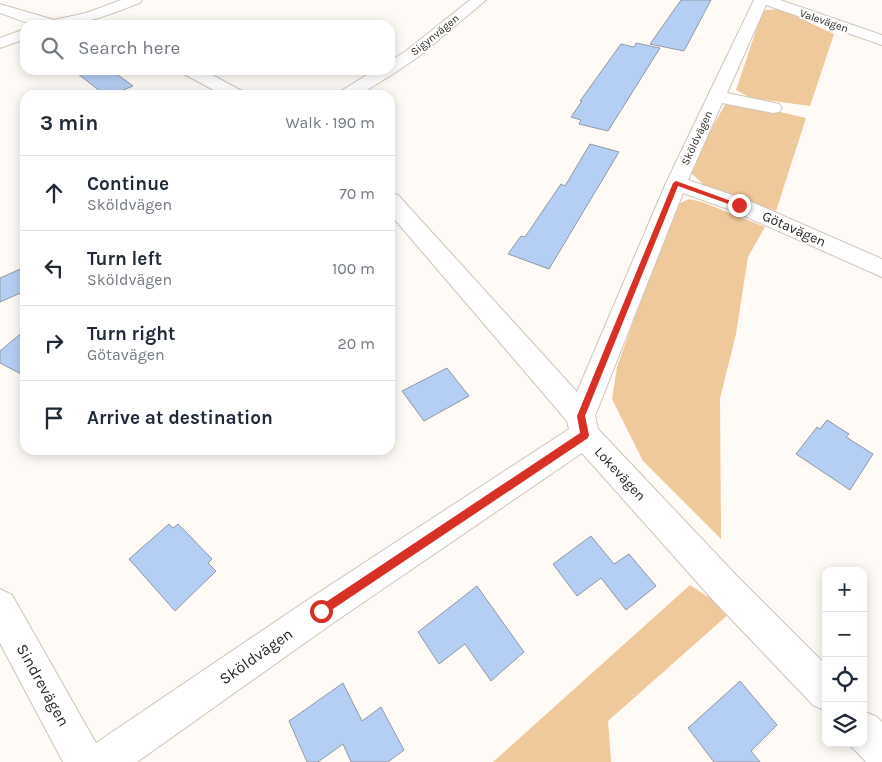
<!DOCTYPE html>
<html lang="en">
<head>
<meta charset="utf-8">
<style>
  :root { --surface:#fff; --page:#f2f2f3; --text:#1f2937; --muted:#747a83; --line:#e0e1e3 }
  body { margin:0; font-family:Karla,sans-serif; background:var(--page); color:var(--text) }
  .controls { position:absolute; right:15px; bottom:15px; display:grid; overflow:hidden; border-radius:10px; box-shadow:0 2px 12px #0003 }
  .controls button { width:45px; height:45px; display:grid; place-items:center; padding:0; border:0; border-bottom:1px solid var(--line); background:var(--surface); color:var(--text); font:25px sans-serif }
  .stop { position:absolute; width:15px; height:15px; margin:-11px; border:4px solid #d93025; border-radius:50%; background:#fff }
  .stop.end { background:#d93025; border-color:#fff; box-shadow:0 1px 5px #0008 }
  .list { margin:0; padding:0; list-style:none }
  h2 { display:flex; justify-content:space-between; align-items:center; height:65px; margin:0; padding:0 20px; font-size:21px }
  h2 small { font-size:16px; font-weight:400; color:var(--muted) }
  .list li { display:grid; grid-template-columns:32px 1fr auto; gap:15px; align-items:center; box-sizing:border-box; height:75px; padding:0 20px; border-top:1px solid var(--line) }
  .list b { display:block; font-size:19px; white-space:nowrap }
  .list p { margin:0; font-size:16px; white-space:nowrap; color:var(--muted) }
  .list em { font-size:16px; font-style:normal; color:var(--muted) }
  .icon { flex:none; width:28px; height:28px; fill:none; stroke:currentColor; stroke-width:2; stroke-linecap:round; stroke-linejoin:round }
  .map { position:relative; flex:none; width:882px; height:762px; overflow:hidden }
  .search { position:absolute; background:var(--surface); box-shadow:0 2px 12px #0003; left:20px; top:20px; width:375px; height:55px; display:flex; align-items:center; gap:12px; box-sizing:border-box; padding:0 18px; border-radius:15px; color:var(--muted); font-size:19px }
  .panel { position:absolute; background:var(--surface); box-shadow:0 2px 12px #0003; left:20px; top:90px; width:375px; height:365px; border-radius:15px }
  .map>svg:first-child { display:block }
</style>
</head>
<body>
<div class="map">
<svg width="882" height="762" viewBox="0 0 882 762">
  <rect width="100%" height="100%" fill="#fefaf6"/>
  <path fill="#efc89b" d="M780,9L834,34L810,106L751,98L736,90L762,13L766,10Z
    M738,102L806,118L776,211L706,187L688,170L726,103Z
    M689,199L702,202L765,227L748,257L736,334L720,398L721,539L643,461L612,399L617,367L674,206Z
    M690,585L731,612L608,721L611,762H493Z"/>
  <path fill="#b5cef4" stroke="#9198a3" d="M681,0H711L684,51L650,44Z
    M636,43L660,48L608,131L579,124L581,120L571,117L582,101H580L621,44L634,47Z
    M73,70H111L133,86L111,95H105Z
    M590,144L619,152L549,269L508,254L521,236L525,237L561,184L565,186Z
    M25,267V291L0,302V278Z
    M25,330V376L0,363V351Z
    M447,368L469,396L424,421L402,391Z
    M827,420L849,434L846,437L873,454L850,490L796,454L817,427L820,429Z
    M169,524L173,528L178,524L185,531L212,559L208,563L216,571L175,611L129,559Z
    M591,536L614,564L629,554L656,586L626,610L601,578L577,596L553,564Z
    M477,586L524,652L491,681L465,644L439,664L418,632Z
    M740,681L777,725L751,751L760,762H714L688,728Z
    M343,683L362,721L381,707L404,750L388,762H351L343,744L318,762H307L289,721Z"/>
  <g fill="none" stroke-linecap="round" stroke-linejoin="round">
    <defs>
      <path id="minor" d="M121,0H142L140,3C107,15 74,30 37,25C25,23 12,17 0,13V4L54,20L86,13Z
        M470,0H486L418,57L393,74L359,95H338L341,91L375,70H390V61L406,51Z
        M754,0H780L882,35V45L766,5L727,93L779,104L782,108L779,112L773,113L722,103L688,180L747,200L882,259V277L731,210L683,193L595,416L598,429L736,575L826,665V711L813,705L712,599L582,453L333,623L137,762H63L0,643V589L12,595L96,743L309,599L569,429L567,421L390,214V193L398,195L577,392L666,183Z
        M25,29V39L0,48V38Z
        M182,70H203L242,91L245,95H223L184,74Z
        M863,711L877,717L882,722V762H866L848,743H863Z"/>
    </defs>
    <use href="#minor" stroke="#cec5ba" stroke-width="2"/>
    <use href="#minor" fill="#fff" fill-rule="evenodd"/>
  </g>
  <path fill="#d93025" d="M676,181L742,205L737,207L678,186L585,416L589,435L588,438L324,615L321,616L317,615L316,611L317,608L580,433L577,416L673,183Z"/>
  <g text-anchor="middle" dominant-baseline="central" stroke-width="4" stroke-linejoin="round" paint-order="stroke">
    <g font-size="11" fill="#292622" stroke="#fff">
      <text transform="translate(824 21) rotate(19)">Valevägen</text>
      <text transform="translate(435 35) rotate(-39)">Sigynvägen</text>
      <text transform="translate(697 138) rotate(-65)">Sköldvägen</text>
    </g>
    <g font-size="14" fill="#292622" stroke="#fff">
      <text transform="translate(794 229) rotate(24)">Götavägen</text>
      <text transform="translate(620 474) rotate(47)">Lokevägen</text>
    </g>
    <g font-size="16" fill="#292622" stroke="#fff">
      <text transform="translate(256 656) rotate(-35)">Sköldvägen</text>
      <text transform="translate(43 685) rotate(61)">Sindrevägen</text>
    </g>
  </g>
</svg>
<div class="controls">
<button>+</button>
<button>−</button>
<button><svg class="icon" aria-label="locate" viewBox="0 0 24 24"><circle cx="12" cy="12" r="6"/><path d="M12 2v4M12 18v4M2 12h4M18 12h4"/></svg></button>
<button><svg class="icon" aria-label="layers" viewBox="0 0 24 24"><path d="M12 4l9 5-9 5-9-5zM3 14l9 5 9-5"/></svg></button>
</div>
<div class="stop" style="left:321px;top:611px"></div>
<div class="stop end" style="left:739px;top:205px"></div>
<div class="search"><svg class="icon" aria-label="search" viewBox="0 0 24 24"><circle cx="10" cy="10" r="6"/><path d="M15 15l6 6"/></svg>Search here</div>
<section class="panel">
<h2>3 min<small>Walk · 190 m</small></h2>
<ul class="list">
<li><svg class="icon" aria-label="ahead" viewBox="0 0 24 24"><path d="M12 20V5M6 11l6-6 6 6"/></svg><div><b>Continue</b><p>Sköldvägen</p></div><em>70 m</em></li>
<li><svg class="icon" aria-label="left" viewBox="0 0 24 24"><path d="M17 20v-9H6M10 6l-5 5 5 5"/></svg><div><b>Turn left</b><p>Sköldvägen</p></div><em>100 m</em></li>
<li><svg class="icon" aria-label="right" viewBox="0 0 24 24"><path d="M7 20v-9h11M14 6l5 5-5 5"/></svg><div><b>Turn right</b><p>Götavägen</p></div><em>20 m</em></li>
<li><svg class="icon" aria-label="arrive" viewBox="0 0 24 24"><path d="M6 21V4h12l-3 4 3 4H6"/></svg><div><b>Arrive at destination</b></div></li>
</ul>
</section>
</div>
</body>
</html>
